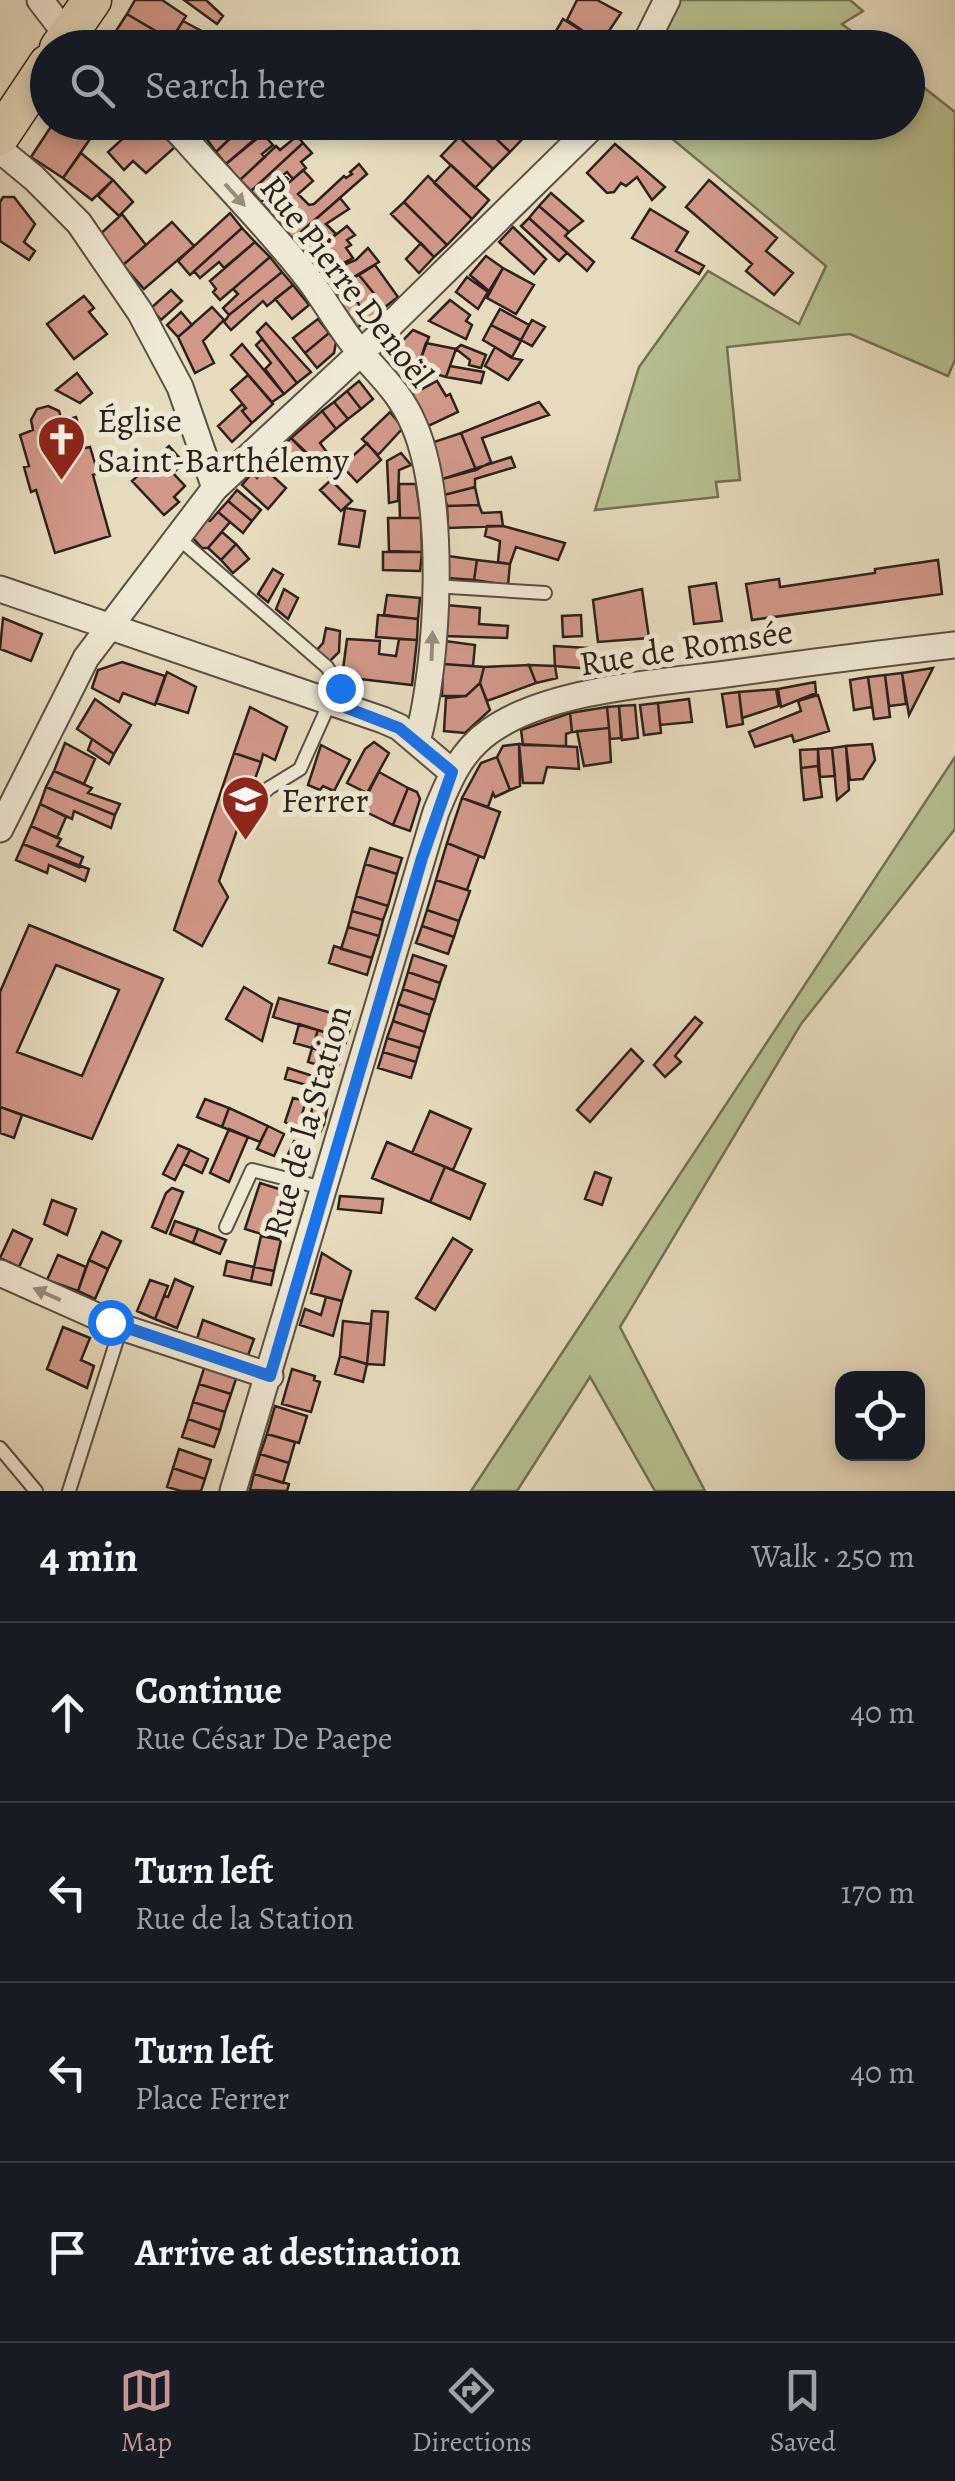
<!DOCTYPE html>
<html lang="en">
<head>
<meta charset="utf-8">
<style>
  :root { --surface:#171b24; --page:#20242c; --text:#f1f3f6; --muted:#9ea1a6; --line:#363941; --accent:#c59692 }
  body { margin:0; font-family:Alegreya,serif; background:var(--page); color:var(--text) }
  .controls { position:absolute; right:30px; bottom:30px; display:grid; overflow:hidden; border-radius:20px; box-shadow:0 5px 15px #0003 }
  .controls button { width:90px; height:90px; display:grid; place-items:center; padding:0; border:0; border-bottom:2px solid var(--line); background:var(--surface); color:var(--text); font:50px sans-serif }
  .stop { position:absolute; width:30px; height:30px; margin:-22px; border:8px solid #1a73e8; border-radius:50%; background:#fff }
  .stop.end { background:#1a73e8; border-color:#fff; box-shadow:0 2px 10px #0008 }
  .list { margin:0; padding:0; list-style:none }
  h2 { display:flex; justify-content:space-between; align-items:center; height:130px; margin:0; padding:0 40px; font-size:42px }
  h2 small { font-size:32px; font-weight:400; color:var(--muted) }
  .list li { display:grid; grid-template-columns:65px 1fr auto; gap:30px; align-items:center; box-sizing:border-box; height:180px; padding:0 40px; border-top:2px solid var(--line) }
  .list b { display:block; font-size:38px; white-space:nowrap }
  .list p { margin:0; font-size:32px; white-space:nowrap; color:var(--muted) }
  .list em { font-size:32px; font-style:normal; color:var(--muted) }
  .icon { flex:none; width:55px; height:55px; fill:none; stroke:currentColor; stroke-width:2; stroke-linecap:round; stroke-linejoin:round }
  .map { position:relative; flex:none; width:955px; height:1491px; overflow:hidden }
  .search { position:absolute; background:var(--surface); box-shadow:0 5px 15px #0003; left:30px; right:30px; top:30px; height:110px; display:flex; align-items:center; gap:25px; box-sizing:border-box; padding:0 35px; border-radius:55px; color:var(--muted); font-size:38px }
  .sheet { height:850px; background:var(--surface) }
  nav { display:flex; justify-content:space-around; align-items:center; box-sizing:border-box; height:140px; border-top:2px solid var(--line); background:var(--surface); font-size:28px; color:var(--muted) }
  nav a { display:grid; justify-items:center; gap:5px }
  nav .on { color:var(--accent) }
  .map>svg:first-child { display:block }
</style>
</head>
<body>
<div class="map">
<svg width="955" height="1491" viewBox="0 0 955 1491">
  <rect width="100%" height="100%" fill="#e6dcbd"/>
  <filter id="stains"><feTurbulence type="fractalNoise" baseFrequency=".002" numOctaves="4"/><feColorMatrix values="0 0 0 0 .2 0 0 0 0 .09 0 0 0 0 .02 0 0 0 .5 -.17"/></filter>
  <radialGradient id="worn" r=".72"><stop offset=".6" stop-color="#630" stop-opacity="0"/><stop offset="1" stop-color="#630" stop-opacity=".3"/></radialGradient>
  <path fill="#b7c08f" stroke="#727155" stroke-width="2.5" d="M673,0H850L863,11L842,24L872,47L651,48Z
    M908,75L955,112V360L948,376L850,334L727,347L740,480L716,482L718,497L595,510L639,367L708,271L799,324L826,266L653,123L908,122Z
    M955,757V829L801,1024L620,1327L705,1491H655L590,1377L517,1491H471Z"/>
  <path fill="#d19888" stroke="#2d221b" stroke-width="2.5" fill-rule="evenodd" d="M135,0H162L186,16L171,40L127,14Z
    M184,0H206L223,16L217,24Z
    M577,0H597L621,13L601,43L567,20Z
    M127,14L171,40L179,48H118L110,40Z
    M563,19L601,43L598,48H546Z
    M183,21L209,35L202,48H179L171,40Z
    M54,122H93L99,126L63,178L31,157Z
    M141,122H150L175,147L146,173L133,161L124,170L108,152Z
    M221,122H247L216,152L206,138Z
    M247,122H263L253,131L259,137L226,164L216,152Z
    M474,122H479L510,152L493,169L459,137Z
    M479,122H517L528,133L510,152Z
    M262,133L273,145L262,154L265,157L240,180L226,164Z
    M297,136L303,143L251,191L240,180L276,146L280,150Z
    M459,137L493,169L475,188L441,156Z
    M303,143L312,153L301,162L306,168L293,179L287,172L283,175L288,179L261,202L251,191Z
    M615,144L665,187L652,200L637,177L626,186L621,183L614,192L607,193L587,173Z
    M81,153L113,180L92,200L63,178Z
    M359,164L367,174L293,239L264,205L303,170L313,181L298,194L309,205L314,204L344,176L346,178L352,174L350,172Z
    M451,165L489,200L472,219L434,183Z
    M428,176L472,219L447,245L404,202Z
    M113,180L133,202L119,216L98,196Z
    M709,180L777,238L766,251L793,273L774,295L746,271L752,264L686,207Z
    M551,193L583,221L569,232L539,206Z
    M3,197H14L35,224L24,242L35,251L29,260L0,241V202Z
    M340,198L349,209L326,224L336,234L309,256L293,239Z
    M404,202L447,245L434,257L391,214Z
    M539,206L569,232L565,236L594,262L587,271L529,218Z
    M650,209L688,232L676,251L704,266L699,274L632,238Z
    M230,213L242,228L190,275L178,261Z
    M122,214L146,245L123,265L97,237Z
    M529,218L567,253L559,261L521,226Z
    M172,222L194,246L144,289L123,265Z
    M347,226L355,235L347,240L351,245L346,248L353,258L324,273L309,256Z
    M513,227L546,259L534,274L499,242Z
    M242,228L255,242L224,268L219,262L200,278L194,271Z
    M255,242L270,257L220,300L213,292L216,289L210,281Z
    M421,243L434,257L419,273L406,259Z
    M368,248L379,262L335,288L324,273L356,260Z
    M486,256L503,268L489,291L470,275Z
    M270,257L282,272L229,315L223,308L238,294L233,289Z
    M375,265L398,297L385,307L359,275Z
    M503,268L534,285L516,314L487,298Z
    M282,272L293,285L267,306L263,301L231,330L224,322L229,315Z
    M359,275L385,307L368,319L345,282Z
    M467,277L488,292L478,309L456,292Z
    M345,282L368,319L356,329L339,304L343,301L335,288Z
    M293,285L309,305L292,319L275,299Z
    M171,290L182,301L161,320L151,308Z
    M84,296L94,308L89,312L107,334L74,359L47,324Z
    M450,300L470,315L466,321L472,325L466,339L429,321Z
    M212,307L224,320L203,341L214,363L195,373L178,337Z
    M500,309L529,325L521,340L491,325Z
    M181,312L192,325L178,337L167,325Z
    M318,319L329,333L305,353L293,338Z
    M532,320L545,327L532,346L521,340Z
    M266,323L311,372L297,383L257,332Z
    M491,325L521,341L512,357L483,340Z
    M413,330L429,337L417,369L387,357Z
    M329,333L336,342L334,353L317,368L305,353Z
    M262,339L297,383L284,394L265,369L271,363L256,345Z
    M426,343L456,349L446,377L417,369Z
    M242,344L284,394L272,402L231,355Z
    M461,345L486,355L481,368L469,365L470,360L456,349Z
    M495,347L512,358L522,360L508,380L485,366Z
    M450,366L484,372L481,383L446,377Z
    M77,373L92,393L80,403L56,390Z
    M248,375L273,404L252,423L242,411L246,408L231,390Z
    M359,381L373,399L361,409L347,391Z
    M437,381L446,396L450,394L458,412L426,427L411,395Z
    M347,391L361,409L348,419L334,402Z
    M334,402L348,419L336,429L322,411Z
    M539,402L549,415L482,438L491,462L476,470L461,433Z
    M242,404L246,408L242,411L252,423L232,442L218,426Z
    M48,406L59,411L62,421L76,417L85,448L90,447L98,473L93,475L110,536L55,553L36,490L31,492L24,467L29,466L20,435L33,430L31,420L37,409Z
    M322,411L336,429L320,443L340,470L330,478L291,438Z
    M390,412L403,428L378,455L362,439Z
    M461,433L476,470L439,480L428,444Z
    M291,438L309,455L298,466L281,449Z
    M367,443L381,460L357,482L342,466Z
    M169,446L184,463L173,473L185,486L174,497L179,502L164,515L132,481Z
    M401,453L411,465L399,470L398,501L389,503L387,461Z
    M511,457L515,467L475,479V487L444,495L439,480Z
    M265,469L286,488L268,509L242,485L252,473L257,478Z
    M331,480L352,501L341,511L320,490Z
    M399,484H416L421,518H400Z
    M475,487L479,505L447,506L444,495Z
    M237,490L261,510L252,521L228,501Z
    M228,501L252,521L243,533L218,512Z
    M479,505L482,513L501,512L503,526L448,528L447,506Z
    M345,508L365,511L359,547L339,544Z
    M218,512L230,522L208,548H202L192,537L206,519L210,521Z
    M388,518H421L422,552L389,551Z
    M487,526H503L565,543L558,560L516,547L510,564L498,562L500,541L485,536Z
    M222,532L236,544L221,560L208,548Z
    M236,544L249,559L233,573L221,560Z
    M383,552H422L420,571L383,570Z
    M448,556L477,560L474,580L447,578Z
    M477,560L510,564L508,585L474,580Z
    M938,560L942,594L752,620L746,584L779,579L780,587L875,573V569Z
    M273,569L283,575L268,602L258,594Z
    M716,583L722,621L694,624L689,587Z
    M284,589L298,598L288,619L276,609Z
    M642,589L649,638L598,642L593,600Z
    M387,595L420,598L418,619L384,615Z
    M445,605L480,608L479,624L508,626L507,638L444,636Z
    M378,615L418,619L417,640L376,637Z
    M581,615L582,636L563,637L562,616Z
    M3,618L42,634L31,661L0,649Z
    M326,628L340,631L339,652L328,663L316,651L323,643Z
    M347,639L380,641L379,654L396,656L399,639L417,640L412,685L342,677Z
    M445,641L475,645L473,666L443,664Z
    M554,646L588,648L593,669L555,666Z
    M122,662L165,676L155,705L123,693L119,702L92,688L98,670Z
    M443,664L484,667L480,683L466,696H442Z
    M529,665L555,666L557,678L536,683Z
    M529,665L536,683L487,701L480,683L484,667Z
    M933,668L909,715L902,673Z
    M167,672L196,687L188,713L156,703Z
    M902,673L906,704L889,706L885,675Z
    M885,675L890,717L874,719L868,677Z
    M868,677L872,707L854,710L850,680Z
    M815,682L816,693L781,707L778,689Z
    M480,683L490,710L465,733L444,731L446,698L466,696Z
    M776,689L779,706L742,718L739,692Z
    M739,692L743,724L727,727L722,694Z
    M818,695L829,731L794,742L792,735L755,747L749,732L801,711L798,701Z
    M95,699L131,725L114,754L77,729Z
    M689,699L692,722L660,725L658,703Z
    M658,703L661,733L644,735L640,705Z
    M635,705L638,738L622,740L619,706Z
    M619,706L621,738L610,739L607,707Z
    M250,707L287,727L275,760L263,754L261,762L234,753Z
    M607,707L609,728L572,732L570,713Z
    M570,713L572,732L566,734V746L523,745L521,730Z
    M609,728L611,762L584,766L577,731Z
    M92,739L114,754L109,764L88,750Z
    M374,742L389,753L367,793L347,783L365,749Z
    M65,743L95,759L84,784L54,771Z
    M519,744L577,747L579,769L547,767L543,783H523Z
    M519,744L520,786L510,790L497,757L503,746Z
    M872,744L875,760L863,779L850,780L846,746Z
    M321,745L350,760L334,791L323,786L320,790L308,785Z
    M846,746L849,790L837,800L832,748Z
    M832,748L835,776L820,777L818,749Z
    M818,749V766L801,768L800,750Z
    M234,753L261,762L219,881L228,897L202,946L174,930Z
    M497,757L510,790L495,797L493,793L488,807L462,798L481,763Z
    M818,766L822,797L804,800L801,768Z
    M54,771L92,788L88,793L120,804L115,815L46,787Z
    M379,772L408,788L393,825L360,809Z
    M46,787L115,815L111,828L74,811L72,819L40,804Z
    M408,788L417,792L420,799L410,831L393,825Z
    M462,798L500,812L484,858L447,843Z
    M40,804L66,817L57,838L31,826Z
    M31,826L61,839L57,846L83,857L79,867L23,844Z
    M447,843L479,856L467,890L436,880Z
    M23,844L89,869L85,881L49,865L47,873L16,860Z
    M370,848L402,858L397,874L365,864Z
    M365,864L397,874L388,906L356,896Z
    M436,880L470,891L459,921L427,910Z
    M356,896L388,906L383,920L352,911Z
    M427,910L459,921L454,937L422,926Z
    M352,911L383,920L379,936L348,927Z
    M29,925L163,979L92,1139L0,1107V992ZM56,965L119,990L82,1076L17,1052Z
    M422,926L454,937L448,954L416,943Z
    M348,927L379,936L372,958L341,949Z
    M334,946L372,958L367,975L329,963Z
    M413,955L446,966L440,983L408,972Z
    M408,972L440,983L435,1000L403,989Z
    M244,987L272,1004L262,1041L226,1019Z
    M403,989L435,1000L430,1015L398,1004Z
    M279,998L353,1019L347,1039L273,1017Z
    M398,1004L430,1015L425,1032L393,1021Z
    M695,1017L702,1023L675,1056L681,1062L665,1077L654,1065Z
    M393,1021L425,1032L420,1048L387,1038Z
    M299,1024L318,1030L312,1048L294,1043Z
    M318,1030L347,1039L341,1057L312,1048Z
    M387,1038L420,1048L416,1062L383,1052Z
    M312,1048L341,1057L337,1071L308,1062Z
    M631,1049L643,1061L590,1122L577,1110Z
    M383,1052L416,1062L411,1078L378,1068Z
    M288,1068L313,1076L310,1086L285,1079Z
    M293,1098L306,1101L297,1130L285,1122Z
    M205,1099L229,1108L222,1127L197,1117Z
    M314,1102L328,1105L324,1124L310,1117Z
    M0,1107L22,1115L14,1138L0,1133Z
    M229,1108L268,1126L260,1142L222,1127Z
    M430,1111L471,1129L453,1170L412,1153Z
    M303,1115L324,1124L317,1140L297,1130Z
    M268,1126L284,1134L274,1156L257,1149Z
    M229,1129L248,1137L229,1182L210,1173Z
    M294,1141L309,1147L300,1167L285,1161Z
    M387,1142L445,1167L430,1202L372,1178Z
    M178,1145L190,1150L175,1180L163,1174Z
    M190,1150L208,1159L202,1173L183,1164Z
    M445,1167L485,1184L470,1219L430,1202Z
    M595,1172L611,1178L602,1205L585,1199Z
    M260,1183L295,1194L281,1240L245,1229Z
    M172,1188L183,1192L166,1233L152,1227L166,1193Z
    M340,1196L383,1199L381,1213L338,1209Z
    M52,1200L76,1209L67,1235L44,1224Z
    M175,1221L198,1229L193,1243L170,1234Z
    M198,1229L226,1240L220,1254L193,1243Z
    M13,1230L32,1239L19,1267L0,1258Z
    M102,1232L121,1241L108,1269L89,1260Z
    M261,1236L281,1240L274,1271L254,1267Z
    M453,1238L472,1250L435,1310L416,1298Z
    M322,1253L351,1271L342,1301L311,1293Z
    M58,1255L86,1267L78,1291L47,1280Z
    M89,1260L108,1269L95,1299L78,1291Z
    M227,1261L254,1267L251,1281L224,1275Z
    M254,1267L274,1271L271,1285L251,1281Z
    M175,1279L193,1287L177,1328L155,1319L164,1296L168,1297Z
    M150,1280L168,1286L155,1319L137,1311Z
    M326,1297L342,1301L333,1336L300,1325L305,1309L321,1315Z
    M372,1311L388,1312L384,1365L367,1364Z
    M203,1320L254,1339L246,1361L196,1342Z
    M343,1321L371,1324L367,1364L340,1356Z
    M63,1327L90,1338L81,1360L94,1366L87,1388L47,1369Z
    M340,1356L367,1364L363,1382L335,1374Z
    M205,1365L237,1376L231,1394L199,1384Z
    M292,1369L315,1376L314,1380L320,1382L311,1412L282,1404Z
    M199,1384L231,1394L225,1412L193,1402Z
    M193,1402L225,1412L220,1430L188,1419Z
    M275,1406L307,1416L299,1443L267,1434Z
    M188,1419L220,1430L214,1447L182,1437Z
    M267,1434L295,1442L289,1463L260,1454Z
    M179,1449L211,1460L205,1479L173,1468Z
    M260,1454L289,1463L283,1483L254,1474Z
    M173,1468L205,1479L201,1491H181L167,1487Z
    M254,1474L289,1484L287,1491L250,1490Z"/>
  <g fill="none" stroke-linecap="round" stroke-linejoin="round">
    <defs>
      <path id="lane" d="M176,536L327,667L340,687L346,706
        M434,586L545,593
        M254,802L269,788L300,769L330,702
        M226,1227L252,1170L323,1188
        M0,1448L36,1491
        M69,1491L121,1327"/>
      <path id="street" d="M40,0L67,35L90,48
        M643,48L667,0
        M170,122C215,174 265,223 307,277C326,301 340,329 360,352C381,376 401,394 414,425C447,501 439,662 417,742
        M0,150L34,178L79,223L140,312L180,387L215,488
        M0,589L383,720L399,727L452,772
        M0,829L86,658L215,488L382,333L597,122
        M0,1273L121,1327L270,1376
        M233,1491L436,812C449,780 461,751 490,731C546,691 652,683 719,675C798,664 876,654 955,645"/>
      <path id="primary" d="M59,48L92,0
        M0,136L48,64"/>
    </defs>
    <use href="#lane" stroke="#5b5044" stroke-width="16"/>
    <use href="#street" stroke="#5b5044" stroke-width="29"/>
    <use href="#primary" stroke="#2d221b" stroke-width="41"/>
    <use href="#lane" stroke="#efe8d4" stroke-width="12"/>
    <use href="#street" stroke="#efe8d4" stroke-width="25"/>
    <use href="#primary" stroke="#e6dcbd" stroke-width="38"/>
  </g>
  <defs><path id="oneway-solid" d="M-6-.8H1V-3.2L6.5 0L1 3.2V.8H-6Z" transform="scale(2.5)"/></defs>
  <g fill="#988f81">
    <use href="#oneway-solid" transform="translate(235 195) rotate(48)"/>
    <use href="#oneway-solid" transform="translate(432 646) rotate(-88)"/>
    <use href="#oneway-solid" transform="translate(47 1294) rotate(-156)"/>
  </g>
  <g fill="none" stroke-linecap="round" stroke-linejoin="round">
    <path stroke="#1a73e8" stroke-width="12" d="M110,1322L270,1376L422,858L452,772L399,728L347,708L340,688"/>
  </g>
  <defs>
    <symbol id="church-pin" viewBox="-11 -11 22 30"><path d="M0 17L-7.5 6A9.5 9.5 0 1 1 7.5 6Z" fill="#8f2418" stroke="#efe8d4"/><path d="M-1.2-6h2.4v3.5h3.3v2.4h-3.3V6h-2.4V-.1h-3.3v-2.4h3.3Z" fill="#fff"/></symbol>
    <symbol id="school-pin" viewBox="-11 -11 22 30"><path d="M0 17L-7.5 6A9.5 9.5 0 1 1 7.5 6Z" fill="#8f2418" stroke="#efe8d4"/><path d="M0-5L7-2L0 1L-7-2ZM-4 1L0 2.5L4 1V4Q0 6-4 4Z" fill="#fff"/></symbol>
  </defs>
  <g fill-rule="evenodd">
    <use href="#church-pin" x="34" y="412" width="55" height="75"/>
    <use href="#school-pin" x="218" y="772" width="55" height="75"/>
  </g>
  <g text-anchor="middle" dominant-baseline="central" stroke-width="10" stroke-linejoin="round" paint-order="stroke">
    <g font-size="35" fill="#2d221b" stroke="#efe8d4">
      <text transform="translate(347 281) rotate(52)">Rue Pierre Denoël</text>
      <text transform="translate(686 647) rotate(-9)">Rue de Romsée</text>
      <text transform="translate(307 1121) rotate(-74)">Rue de la Station</text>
    </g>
    <g font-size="35" fill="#2d221b" stroke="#efe8d4" text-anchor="start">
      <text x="97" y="420">Église<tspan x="97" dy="40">Saint-Barthélemy</tspan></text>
      <text x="281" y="800">Ferrer</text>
    </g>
  </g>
  <rect width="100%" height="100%" filter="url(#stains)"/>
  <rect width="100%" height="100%" fill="url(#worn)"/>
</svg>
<div class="controls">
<button><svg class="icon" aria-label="locate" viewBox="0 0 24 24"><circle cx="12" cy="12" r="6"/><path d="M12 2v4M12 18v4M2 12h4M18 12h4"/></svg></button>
</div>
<div class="stop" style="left:110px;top:1322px"></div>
<div class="stop end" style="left:340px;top:688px"></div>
<div class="search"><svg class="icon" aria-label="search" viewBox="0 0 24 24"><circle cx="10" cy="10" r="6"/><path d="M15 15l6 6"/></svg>Search here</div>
</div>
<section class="sheet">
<h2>4 min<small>Walk · 250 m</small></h2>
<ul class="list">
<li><svg class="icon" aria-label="ahead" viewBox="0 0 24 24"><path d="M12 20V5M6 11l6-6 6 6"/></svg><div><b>Continue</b><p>Rue César De Paepe</p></div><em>40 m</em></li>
<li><svg class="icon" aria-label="left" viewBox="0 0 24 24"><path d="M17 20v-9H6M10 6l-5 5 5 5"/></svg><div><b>Turn left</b><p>Rue de la Station</p></div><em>170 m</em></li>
<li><svg class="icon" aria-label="left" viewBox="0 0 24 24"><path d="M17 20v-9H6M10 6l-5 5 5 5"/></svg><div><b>Turn left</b><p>Place Ferrer</p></div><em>40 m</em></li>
<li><svg class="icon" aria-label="arrive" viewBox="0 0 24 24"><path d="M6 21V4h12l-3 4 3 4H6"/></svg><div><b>Arrive at destination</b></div></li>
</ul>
</section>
<nav>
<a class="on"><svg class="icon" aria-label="map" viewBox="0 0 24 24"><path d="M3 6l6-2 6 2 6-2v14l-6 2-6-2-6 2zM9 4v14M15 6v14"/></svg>Map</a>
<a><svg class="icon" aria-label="directions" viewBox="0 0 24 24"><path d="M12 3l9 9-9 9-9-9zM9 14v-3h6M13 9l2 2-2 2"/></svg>Directions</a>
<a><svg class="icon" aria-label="saved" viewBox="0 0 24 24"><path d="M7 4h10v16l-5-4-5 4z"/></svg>Saved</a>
</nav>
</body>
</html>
